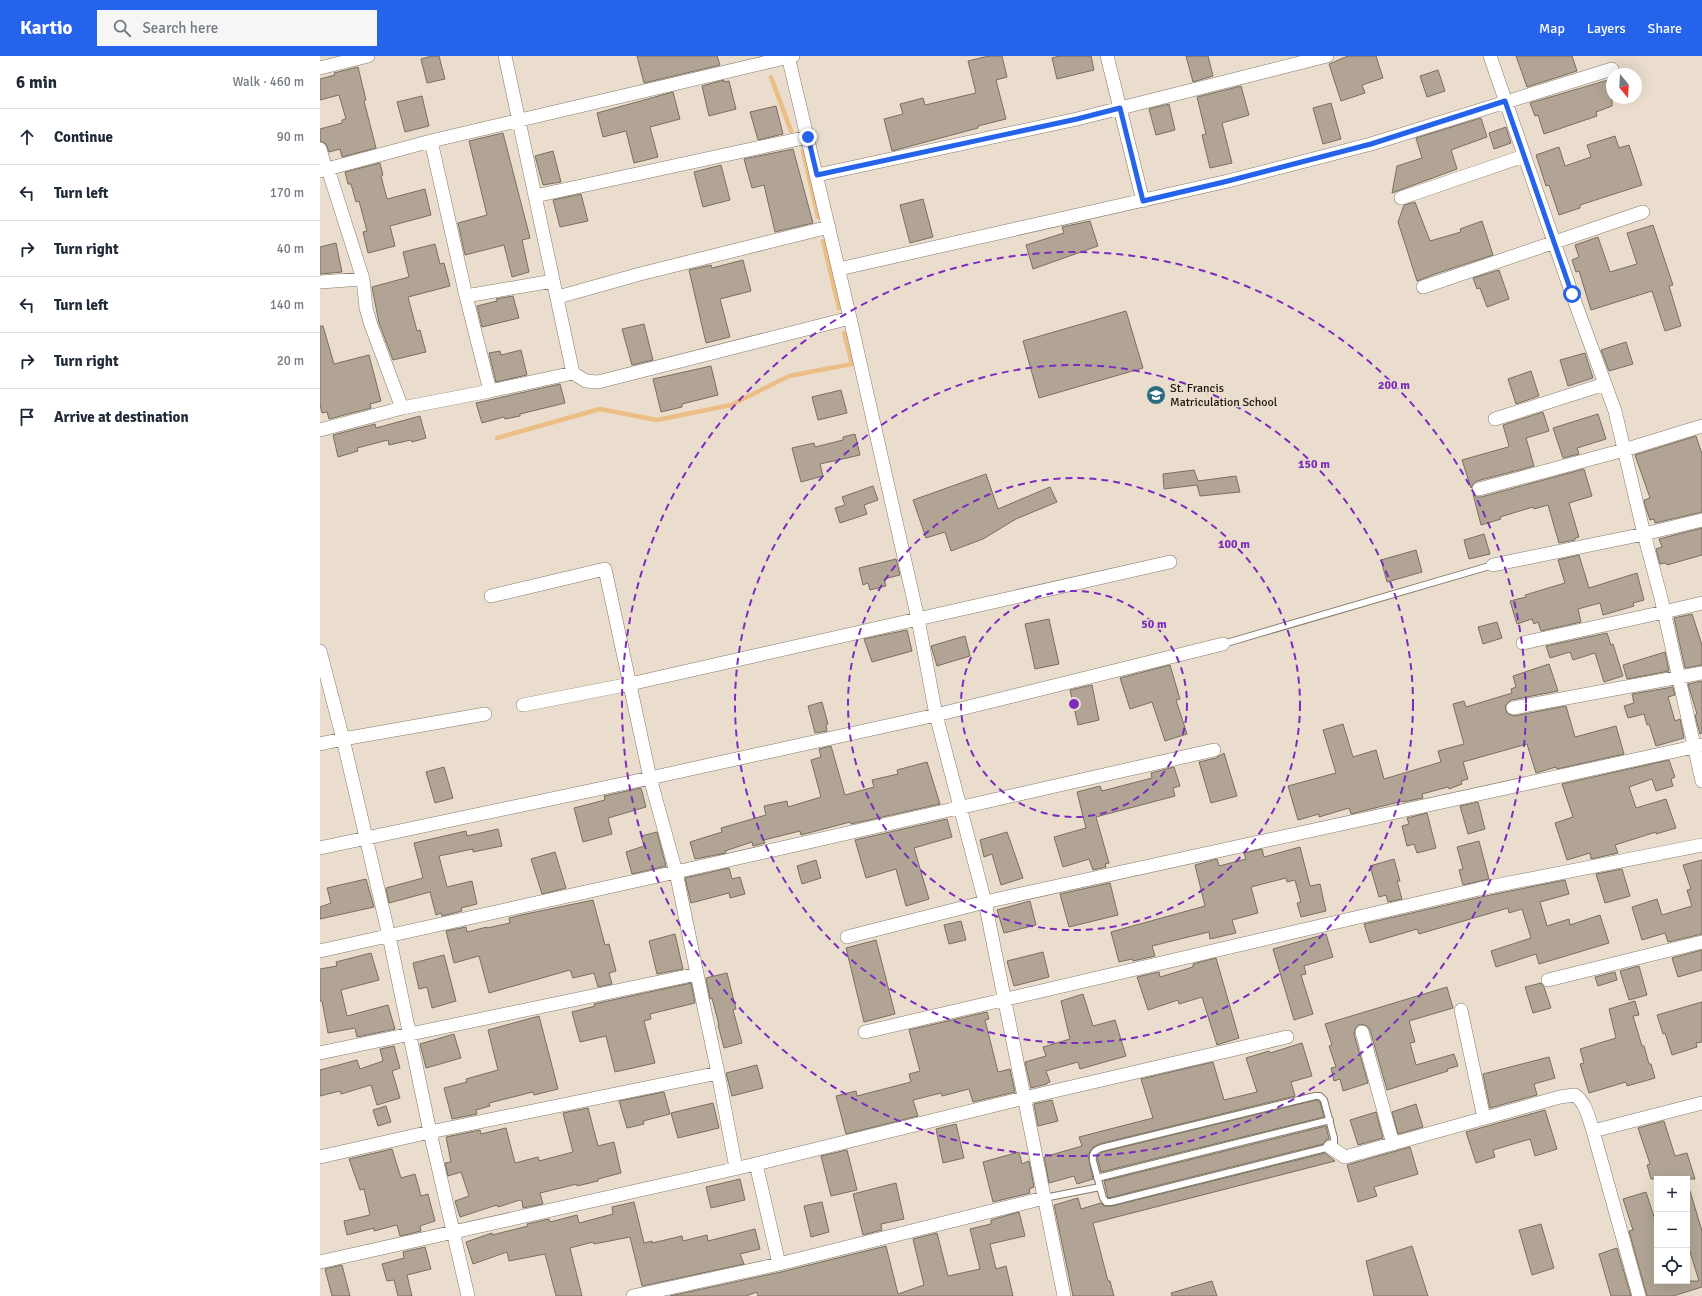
<!DOCTYPE html>
<html lang="en">
<head>
<meta charset="utf-8">
<style>
  :root { --surface:#fff; --page:#f6f6f7; --text:#1f2937; --muted:#747a83; --line:#e0e1e3; --accent:#2563eb }
  body { margin:0; font-family:Signika,sans-serif; background:var(--page); color:var(--text) }
  .controls { position:absolute; right:12px; bottom:12px; display:grid; overflow:hidden; border-radius:0px; box-shadow:0 4px 16px #0002 }
  .controls button { width:36px; height:36px; display:grid; place-items:center; padding:0; border:0; border-bottom:1px solid var(--line); background:var(--surface); color:var(--text); font:20px sans-serif }
  .compass { position:absolute; left:1286px; top:12px; width:36px; height:36px; border-radius:50%; background:var(--surface); box-shadow:0 4px 16px #0002; rotate:162deg }
  .stop { position:absolute; width:12px; height:12px; margin:-9px; border:3px solid #2563eb; border-radius:50%; background:#fff }
  .stop.end { background:#2563eb; border-color:#fff; box-shadow:0 1px 4px #0008 }
  .list { margin:0; padding:0; list-style:none }
  h2 { display:flex; justify-content:space-between; align-items:center; height:52px; margin:0; padding:0 16px; font-size:17px }
  h2 small { font-size:13px; font-weight:400; color:var(--muted) }
  .list li { display:grid; grid-template-columns:26px 1fr auto; gap:12px; align-items:center; box-sizing:border-box; height:56px; padding:0 16px; border-top:1px solid var(--line) }
  .list b { display:block; font-size:15px; white-space:nowrap }
  .list em { font-size:13px; font-style:normal; color:var(--muted) }
  .icon { flex:none; width:22px; height:22px; fill:none; stroke:currentColor; stroke-width:2; stroke-linecap:round; stroke-linejoin:round }
  .map { position:relative; flex:none; width:1382px; height:1240px; overflow:hidden }
  header { display:flex; align-items:center; gap:24px; box-sizing:border-box; height:56px; padding:0 20px; background:var(--accent); color:#fff }
  header strong { font-size:19px }
  nav { display:flex; gap:22px; margin-inline-start:auto; font-size:14px }
  .search { width:280px; height:36px; background:var(--page); display:flex; align-items:center; gap:10px; box-sizing:border-box; padding:0 14px; border-radius:0px; color:var(--muted); font-size:15px }
  main { display:flex }
  aside { flex:1; background:var(--surface) }
  .map>svg:first-child { display:block }
</style>
</head>
<body>
<header>
<strong>Kartio</strong>
<div class="search"><svg class="icon" aria-label="search" viewBox="0 0 24 24"><circle cx="10" cy="10" r="6"/><path d="M15 15l6 6"/></svg>Search here</div>
<nav><a>Map</a><a>Layers</a><a>Share</a></nav>
</header>
<main>
<aside>
<h2>6 min<small>Walk · 460 m</small></h2>
<ul class="list">
<li><svg class="icon" aria-label="ahead" viewBox="0 0 24 24"><path d="M12 20V5M6 11l6-6 6 6"/></svg><div><b>Continue</b></div><em>90 m</em></li>
<li><svg class="icon" aria-label="left" viewBox="0 0 24 24"><path d="M17 20v-9H6M10 6l-5 5 5 5"/></svg><div><b>Turn left</b></div><em>170 m</em></li>
<li><svg class="icon" aria-label="right" viewBox="0 0 24 24"><path d="M7 20v-9h11M14 6l5 5-5 5"/></svg><div><b>Turn right</b></div><em>40 m</em></li>
<li><svg class="icon" aria-label="left" viewBox="0 0 24 24"><path d="M17 20v-9H6M10 6l-5 5 5 5"/></svg><div><b>Turn left</b></div><em>140 m</em></li>
<li><svg class="icon" aria-label="right" viewBox="0 0 24 24"><path d="M7 20v-9h11M14 6l5 5-5 5"/></svg><div><b>Turn right</b></div><em>20 m</em></li>
<li><svg class="icon" aria-label="arrive" viewBox="0 0 24 24"><path d="M6 21V4h12l-3 4 3 4H6"/></svg><div><b>Arrive at destination</b></div></li>
</ul>
</aside>
<div class="map">
<svg width="1382" height="1240" viewBox="0 0 1382 1240">
  <rect width="100%" height="100%" fill="#ebddcd"/>
  <g fill="none" stroke-linecap="round" stroke-linejoin="round">
    <path stroke="#ebbe86" stroke-width="4.5" d="M451,21L471,75
      M483,95L498,161
      M503,185L519,252
      M177,382L280,353L337,364L411,349L469,320L532,308L524,277"/>
  </g>
  <path fill="#b1a495" stroke="#7a6e5f" d="M112,0H119L125,23L107,27L101,3Z
    M317,0H397L400,9L324,27Z
    M669,0H682L687,21L676,24L686,63L658,70V72L572,95L564,63L583,58L580,48L603,42L605,49L656,37L648,5Z
    M739,0H771L774,14L737,23L732,2Z
    M866,0H888L893,20L873,26Z
    M1028,0H1056L1063,22L1042,29L1045,37L1021,45L1009,8Z
    M1196,0H1252L1257,15L1207,31Z
    M38,11L46,44L44,45L56,92L22,101L20,93L9,96L6,88L0,85V73L22,67V64L26,63L19,39L0,44V23L15,19L14,17Z
    M1118,14L1125,35L1107,41L1100,20Z
    M404,24V26L409,25L416,53L389,60L382,30Z
    M1288,24L1292,35V50L1276,56L1277,60L1224,78L1218,59L1215,60L1210,47Z
    M921,30L929,59L902,67L912,107L890,112L882,79L886,78L877,41Z
    M353,36L360,63L330,71L338,101L314,107L306,75L283,81L277,57Z
    M102,40L109,70L85,76L77,46Z
    M1011,47L1021,83L1003,88L993,52Z
    M849,48L855,74L836,79L829,53Z
    M456,50L463,78L438,84L430,56Z
    M1161,62L1167,81L1131,94L1137,113L1072,137L1077,110L1102,102L1096,82Z
    M1186,71L1191,87L1174,93L1169,77Z
    M183,77L210,182L202,184L209,216L192,221L184,189L145,199L138,167L167,159L149,85Z
    M1295,80L1299,92L1309,89L1322,129L1260,149V152L1239,159L1229,129L1226,130L1216,99L1239,91L1245,110L1271,101L1267,89Z
    M473,93L493,167L455,176L444,129L432,132L424,103Z
    M233,95L241,126L223,129L215,100Z
    M60,107L63,119L61,120L67,143L105,133L111,159L70,170L75,190L48,197L43,176L47,175L39,145L36,146L31,128H28L25,116Z
    M401,109L410,144L383,151L374,116Z
    M261,138L268,165L240,171L233,144Z
    M603,143L613,181L590,187L580,149Z
    M1095,146L1110,185L1141,176L1140,173L1162,165L1173,199L1115,218L1097,225L1078,166L1084,149Z
    M770,165L778,190L713,213L706,189L744,177L742,171Z
    M1333,169L1353,229L1349,230L1361,270L1345,275L1332,235L1271,254L1259,215L1256,216L1252,204L1259,201L1255,189L1278,181L1290,216L1317,208L1307,177Z
    M16,187L22,216L0,218V191Z
    M115,188L120,208L124,207L130,230L88,241L97,275L100,274L106,296L73,304L59,267L52,231L89,221L83,196Z
    M423,204L431,235L400,243L410,281L386,287L369,214L391,209L392,212Z
    M1179,214L1189,243L1167,251L1160,232L1157,233L1153,222Z
    M193,240L199,262L162,271L157,250L177,245L176,243Z
    M806,255L823,312L719,342L703,285Z
    M324,268L333,304L312,309L302,273Z
    M0,270H3L14,308L49,299L61,345L50,348L51,352L9,363L7,356L2,357L0,349Z
    M1306,286L1313,308L1289,315L1281,294Z
    M201,294L207,319L176,326L169,297L180,295L181,299Z
    M1265,297L1273,322L1248,330L1240,304Z
    M391,310L398,339L362,348V351L341,356L333,323Z
    M1211,315L1219,340L1196,348L1188,323Z
    M240,328L245,347L200,358V360L185,363L184,361L162,367L156,347Z
    M521,334L527,357L498,364L492,341Z
    M1223,356L1229,375L1206,382L1214,410L1157,425L1153,428L1151,432L1142,404L1188,391L1189,390L1183,369Z
    M1278,358L1286,383L1257,392L1259,398L1243,402L1233,372Z
    M100,360L106,382L92,386L91,384L69,389L68,384L37,392L38,395L18,401L13,379L55,368L56,372Z
    M535,378L540,399L500,408L503,420L481,426L472,392L494,387L495,391L523,384V381Z
    M1376,380L1382,398V456L1335,467L1334,463L1330,464L1325,449L1324,444L1330,442L1315,399Z
    M1264,413L1272,440L1249,447L1259,481L1255,482V484L1239,487L1228,449L1214,453L1213,451L1180,461L1181,463L1161,469L1153,438L1157,441H1161Z
    M874,414L878,425L916,420L920,436L880,440L877,429L844,433L843,418Z
    M666,418L678,453L730,431L737,446L696,463L663,483L631,495L625,476L606,482L593,444Z
    M553,430L558,444L544,449L547,458L520,467L515,452L525,449L522,441Z
    M1382,472V499L1347,509L1346,507L1340,508L1336,493L1342,491L1339,483Z
    M1164,478L1170,498L1149,503L1144,484Z
    M1096,494L1102,516L1067,526L1061,504Z
    M1259,499L1269,532L1317,517L1324,544L1313,547L1314,550L1283,559L1280,547L1258,553L1261,566L1221,575L1218,566L1214,568L1212,563L1197,568L1190,545L1206,541L1205,539L1245,527L1238,504Z
    M576,503L580,519L564,523L566,530L550,534L548,527L543,529L539,512Z
    M1372,558L1382,589V609L1365,612L1354,562Z
    M729,563L739,608L715,613L705,568Z
    M1177,566L1182,582L1163,588L1158,571Z
    M587,574L592,595L552,606L544,583Z
    M1287,577L1291,589L1293,588L1303,620L1284,626L1275,597L1253,604L1250,596L1230,602L1226,590Z
    M645,580L650,600L617,610L611,590Z
    M1345,596L1349,615L1307,623L1303,609Z
    M1229,608L1238,635L1191,644L1185,650L1187,657L1194,660L1246,650L1255,681L1296,670L1304,698L1237,713L1236,711L1216,717L1207,688L1143,706L1148,723L1141,725L1142,728L1129,733L1128,731L1102,738L1103,742L1083,746V745L1031,758L1029,752L999,761V758L978,764L968,730L1016,717L1003,674L1023,668L1033,701L1056,694L1064,723L1121,706L1118,695L1144,688L1133,648L1144,645L1146,651L1192,637L1191,633L1196,631L1193,620Z
    M850,609L860,643L856,644L867,678L845,685L832,646L810,653L800,622Z
    M1382,625V677L1380,678L1375,659L1377,658L1368,628Z
    M772,629L779,664L758,669L750,634Z
    M1353,631L1355,639L1348,641L1355,665L1360,663L1364,682L1336,690L1329,668L1327,669L1324,658L1308,662L1304,650L1314,647L1312,638Z
    M502,646L508,668L506,669L507,675L495,677L488,650Z
    M511,690L525,739L554,731L552,724L578,718L577,714L607,706L620,748L531,768L530,766L481,779L480,775L444,784L445,787L433,790L432,786L405,795L406,797L375,803L370,786L402,776L401,772L446,759L444,750L467,745L468,751L501,741L491,704L501,701L499,693Z
    M904,697L917,740L891,747L879,706L896,702Z
    M1349,704L1355,721L1351,723L1353,730L1336,735L1332,723L1309,731L1316,752L1346,743L1356,772L1336,778V776L1295,789L1298,797L1271,803L1270,797L1247,804L1235,767L1253,761L1242,728Z
    M124,711L133,742L115,747L106,716Z
    M854,711L860,730L853,732L855,740L776,761L789,807L785,808L786,811L773,814L769,803L743,811L734,781L766,772L757,736L780,730L782,735L832,722L831,717Z
    M321,732L326,751L288,762L292,778L263,786L254,752L285,744L284,740Z
    M1158,746L1165,773L1148,778L1140,750Z
    M1107,757L1116,792L1097,797L1094,788L1087,790L1082,770L1089,768L1087,762Z
    M627,763L632,781L594,792L609,843L586,850L576,813L546,822L535,784Z
    M178,773L182,790L153,796V793L119,800L127,831L152,825L157,848L141,852L142,855L122,860L121,857L116,859L110,836L69,847L66,832L103,822L94,787L146,775L147,780Z
    M337,776L346,810L312,818L306,796L324,790L321,780Z
    M687,776L703,822L681,829L672,798L664,801L660,784Z
    M1159,785L1169,823L1143,829L1139,814L1143,813L1137,791Z
    M980,791L990,830L1000,828L1006,855L981,861L977,847L981,846L975,824L967,826L966,822L931,831L938,857L912,864L916,877L890,883L889,876L864,882L832,890L835,900L813,905L812,903L799,906L791,876L885,850L875,809L897,803L899,810L926,803L924,797L942,793L944,801Z
    M235,796L246,832L222,838L211,803Z
    M1074,803L1080,825H1077L1082,843L1068,846L1066,839L1059,841L1050,810Z
    M496,804L501,822L482,828L477,810Z
    M1382,804V878L1348,886L1345,877L1322,884L1312,851L1337,843L1342,859L1372,850L1367,834L1371,833L1363,809Z
    M409,812L412,823L420,821L425,838L410,842L409,837L371,847L365,822Z
    M1302,813L1310,840L1285,847L1276,818Z
    M46,823L54,851L0,863V851L11,847L7,832Z
    M1245,824L1249,838L1220,846L1227,870L1249,863L1250,869L1280,859L1289,887L1219,908L1216,898L1176,911L1171,895L1211,882L1202,853L1189,857L1188,852L1099,878L1097,873L1050,887L1044,868L1161,841Z
    M790,827L798,859L749,871L740,838Z
    M273,844L285,889L289,888L296,915L289,917L292,928L278,931L274,917L253,922L250,914L169,937L159,900L134,907L126,875L146,871L147,876L167,871V872L190,867L189,862L201,859Z
    M710,845L716,869L684,877L677,854Z
    M641,865L646,884L629,888L624,869Z
    M355,878L363,913L337,918L329,885Z
    M1006,878L1013,901L984,910L986,918L981,919L993,958L974,964L953,893Z
    M556,884L575,958L544,966L526,892Z
    M1382,894V914L1358,921L1352,902Z
    M723,896L729,921L694,930L687,905Z
    M51,897L59,924L21,934L27,960L68,949L75,973L37,981L35,972L8,977L2,945H0V913L17,910L16,906Z
    M124,899L136,945L112,952L107,931L99,933L93,907Z
    M896,902L919,982L897,989L882,941L859,948L858,944L828,954L817,921L839,916L840,921L873,911V908Z
    M1319,910L1327,939L1309,944L1300,915Z
    M1295,916L1297,924L1278,930L1275,921Z
    M407,917L416,953L413,954L422,987L404,992L398,969H399L392,942L390,943L386,922Z
    M371,927L375,947L330,958L331,963L324,965L335,1007L295,1016L286,980L260,986L252,956L275,950L274,948Z
    M1221,927L1224,931L1231,952L1213,957L1205,931Z
    M1127,931L1133,952L1089,965L1095,986L1090,987L1096,1009L1134,998L1138,1010L1127,1013L1128,1015L1067,1034L1050,974L1047,970L1040,968L1036,971L1034,978L1048,1027L1023,1035L1020,1023L1014,1025L1011,1012L1016,1011L1009,990L1012,989L1005,968Z
    M763,938L773,970L795,964L806,1000L760,1013L758,1006L726,1015L730,1026L727,1027V1028L711,1032L705,1006L726,1000L723,991L750,983L741,945Z
    M1315,945L1319,959L1313,960L1322,990H1324L1329,1008H1331L1335,1022L1307,1030L1306,1026L1269,1037L1260,1008L1264,1007L1260,993L1296,982L1289,953Z
    M1382,946V986L1376,987L1377,991L1352,999L1345,977L1343,978L1337,959Z
    M667,956L669,963L665,964L678,1016L690,1013L695,1036L653,1046L649,1033L622,1040L621,1037L593,1044L598,1060L526,1078L516,1040L536,1035L537,1040L591,1026L589,1018L600,1015L589,974Z
    M219,960L238,1033L214,1039L213,1036L169,1047L170,1050L156,1054L157,1058L132,1063L124,1032L147,1026L146,1023L178,1014L168,974Z
    M134,978L141,1002L106,1012L100,988Z
    M982,987L992,1020L971,1026L975,1040L779,1088L772,1092L768,1099L773,1123L757,1128L754,1120L729,1127L724,1101L762,1090L759,1081L833,1062L821,1023L893,1006L904,1044L937,1036L926,1002L949,995L950,997Z
    M74,990L80,1012L72,1015L80,1042L57,1049L51,1029L21,1038L20,1035L0,1040V1014L37,1004L40,1013L63,1005L60,993Z
    M1229,1001L1235,1022L1214,1028L1217,1039L1170,1052L1163,1018Z
    M437,1009L443,1032L412,1040L406,1017Z
    M344,1036L350,1058L323,1065L324,1068L307,1072L299,1045Z
    M732,1044L738,1065L718,1070L714,1048Z
    M996,1044L1000,1046L1004,1061L781,1116L777,1101L782,1096Z
    M393,1047L399,1072L358,1082L351,1057Z
    M1096,1048L1103,1071L1078,1078L1072,1056Z
    M66,1050L71,1066L58,1070L53,1054Z
    M268,1052L278,1090L294,1086L301,1117L278,1123V1125L257,1130V1128L220,1137L223,1148L203,1152L202,1145L200,1144L178,1151L177,1149L140,1161L135,1145L149,1140L141,1116L128,1120L125,1107L131,1106L126,1081L160,1074L161,1078L186,1072L195,1107L218,1101L219,1105L253,1096L243,1057Z
    M1225,1054L1237,1093L1215,1100L1210,1083L1173,1094L1175,1101L1156,1107L1146,1076Z
    M1056,1056L1063,1082L1038,1089L1030,1064Z
    M1344,1065L1355,1100L1367,1097L1375,1123H1331L1327,1109L1330,1108L1318,1072Z
    M636,1068L644,1102L623,1107L616,1073Z
    M1006,1070L1009,1083L1006,1084L1003,1088L788,1142L784,1125Z
    M1090,1091L1098,1118L1054,1131L1057,1140L1038,1146L1027,1109Z
    M72,1093L81,1122L95,1118L101,1140L108,1138L115,1165L100,1170L101,1175L80,1180L77,1169L54,1175V1172L27,1179L24,1165L50,1159L44,1133L40,1134L29,1103Z
    M527,1094L537,1134L511,1140L501,1100Z
    M699,1096L702,1108L709,1105L714,1131L709,1133L710,1137L673,1146L663,1106Z
    M1005,1097L1015,1105L773,1167L788,1225H790L794,1240H753L734,1149L758,1142L761,1153L781,1147L784,1150H792Z
    M420,1123L425,1144L391,1152L386,1131Z
    M576,1127L584,1163L561,1168L562,1174L543,1179L533,1138Z
    M1370,1135L1382,1175V1231L1353,1240H1327L1309,1175L1313,1174L1303,1143L1326,1136L1337,1170V1225H1379L1367,1186V1136Z
    M314,1146L324,1187L332,1185V1187L362,1180L363,1185L387,1179L388,1185L435,1173L440,1193L420,1198L424,1208L322,1230L310,1181L274,1188L273,1186L250,1192L262,1240H236L225,1198L189,1205L187,1196L153,1208L146,1186L172,1177V1179L208,1170L207,1168L229,1163L230,1166L257,1159L259,1167L293,1158L292,1151Z
    M502,1146L509,1176L491,1181L484,1150Z
    M699,1156L705,1180L670,1188L676,1213L686,1210L693,1240H438L437,1236L426,1240H350L461,1216L566,1190L578,1238L604,1229L593,1183L617,1177L628,1220L660,1213L650,1173L671,1168V1164Z
    M1221,1168L1234,1212L1212,1219L1199,1174Z
    M1092,1190L1108,1240H1054L1046,1205Z
    M105,1191L111,1213L87,1219L92,1240H78L74,1224L67,1225L62,1208L84,1202L83,1196Z
    M1297,1192L1311,1240H1291L1279,1198Z
    M22,1209L30,1240H12L5,1213Z
    M892,1225L897,1240H852L851,1237Z"/>
  <g fill="none" stroke-linecap="round" stroke-linejoin="round">
    <defs>
      <path id="lane" d="M903,588L1173,509
        M995,1040H1000L1004,1044L1014,1082V1088L1010,1091L791,1146H786L783,1142L773,1105C772,1097 774,1095 781,1092Z
        M777,1122L1010,1064
        M724,1142L780,1131"/>
      <path id="street" d="M185,0L253,317
        M468,0L530,262L598,563L616,659L665,846L744,1240
        M787,0L823,145
        M1170,0L1252,238L1295,355L1324,478L1341,542L1382,725
        M0,12L48,0
        M111,85L146,240
        M0,93L4,107L8,113L43,223L46,252L51,269L82,352
        M0,115L111,85L473,0
        M497,119L757,63L1007,0
        M215,140L488,81
        M1081,142L1204,100
        M519,213L908,125L1051,88L1292,13
        M0,226L43,223
        M1103,231L1323,156
        M238,241L320,218L509,171
        M170,335L146,240L233,225
        M1175,363L1285,328
        M0,374L82,352L170,335L253,317L266,325L278,326L530,262
        M1159,433L1304,394L1382,370
        M1173,509L1324,478L1382,464
        M171,540L285,513L330,722L356,816L894,694
        M1203,587L1344,556L1382,547
        M0,595L23,683L165,658
        M203,649L310,628L850,506
        M1193,652L1382,617
        M0,688L23,683L69,880L110,1076L148,1240
        M0,792L330,722L616,659L903,588
        M527,881L665,846L1382,689
        M0,895L356,816L377,918L0,997
        M377,918L398,1017
        M1228,924L1382,886
        M1141,954L1164,1062
        M545,976L1159,833L1382,789
        M1042,976L1073,1088
        M1010,1091L1025,1101L1240,1041L1255,1039C1266,1047 1269,1063 1273,1075
        M0,1101L110,1076L398,1017L416,1112
        M436,1108L704,1042L967,981
        M0,1206L436,1108L459,1208
        M313,1240L459,1208L724,1142
        M1319,1240L1273,1075L1382,1047"/>
    </defs>
    <use href="#lane" stroke="#85796a" stroke-width="8"/>
    <use href="#street" stroke="#85796a" stroke-width="14"/>
    <use href="#lane" stroke="#fff" stroke-width="6"/>
    <use href="#street" stroke="#fff" stroke-width="13"/>
  </g>
  <g fill="none" stroke-linecap="round" stroke-linejoin="round">
    <path stroke="#2563eb" stroke-width="5" d="M488,81L497,119L757,63L800,52L823,145L908,125L1051,88L1185,45L1252,238"/>
  </g>
  <g fill="none" stroke="#7b2cbf" stroke-width="2" stroke-dasharray="7 5">
    <circle cx="754" cy="648" r="113"/>
    <circle cx="754" cy="648" r="226"/>
    <circle cx="754" cy="648" r="339"/>
    <circle cx="754" cy="648" r="452"/>
  </g>
  <defs>
    <symbol id="school-disc" viewBox="-11 -11 22 22"><circle r="9.5" fill="#2c6c80" stroke="#ebddcd"/><path d="M0-5L7-2L0 1L-7-2ZM-4 1L0 2.5L4 1V4Q0 6-4 4Z" fill="#fff"/></symbol>
  </defs>
  <g fill-rule="evenodd">
    <use href="#school-disc" x="825" y="328" width="22" height="22"/>
  </g>
  <g text-anchor="middle" dominant-baseline="central" stroke-width="3" stroke-linejoin="round" paint-order="stroke">
    <g font-size="12" fill="#1c1711" stroke="#ebddcd" text-anchor="start">
      <text x="850" y="332">St. Francis<tspan x="850" dy="14">Matriculation School</tspan></text>
    </g>
  </g>
  <circle cx="754" cy="648" r="6" fill="#7b2cbf" stroke="#ebddcd" stroke-width="2"/>
  <g font-size="12" text-anchor="middle" font-weight="bold" fill="#7b2cbf" stroke="#ebddcd" stroke-width="3" stroke-linejoin="round" paint-order="stroke">
    <text x="1074" y="333">200 m</text>
    <text x="994" y="412">150 m</text>
    <text x="914" y="492">100 m</text>
    <text x="834" y="572">50 m</text>
  </g>
</svg>
<div class="controls">
<button>+</button>
<button>−</button>
<button><svg class="icon" aria-label="locate" viewBox="0 0 24 24"><circle cx="12" cy="12" r="6"/><path d="M12 2v4M12 18v4M2 12h4M18 12h4"/></svg></button>
</div>
<svg class="compass" viewBox="-18 -18 36 36"><path d="M0-13l5 13h-10z" fill="#e53935"/><path d="M0 13l5-13h-10z" fill="#747a83"/></svg>
<div class="stop" style="left:1252px;top:238px"></div>
<div class="stop end" style="left:488px;top:81px"></div>
</div>
</main>
</body>
</html>
